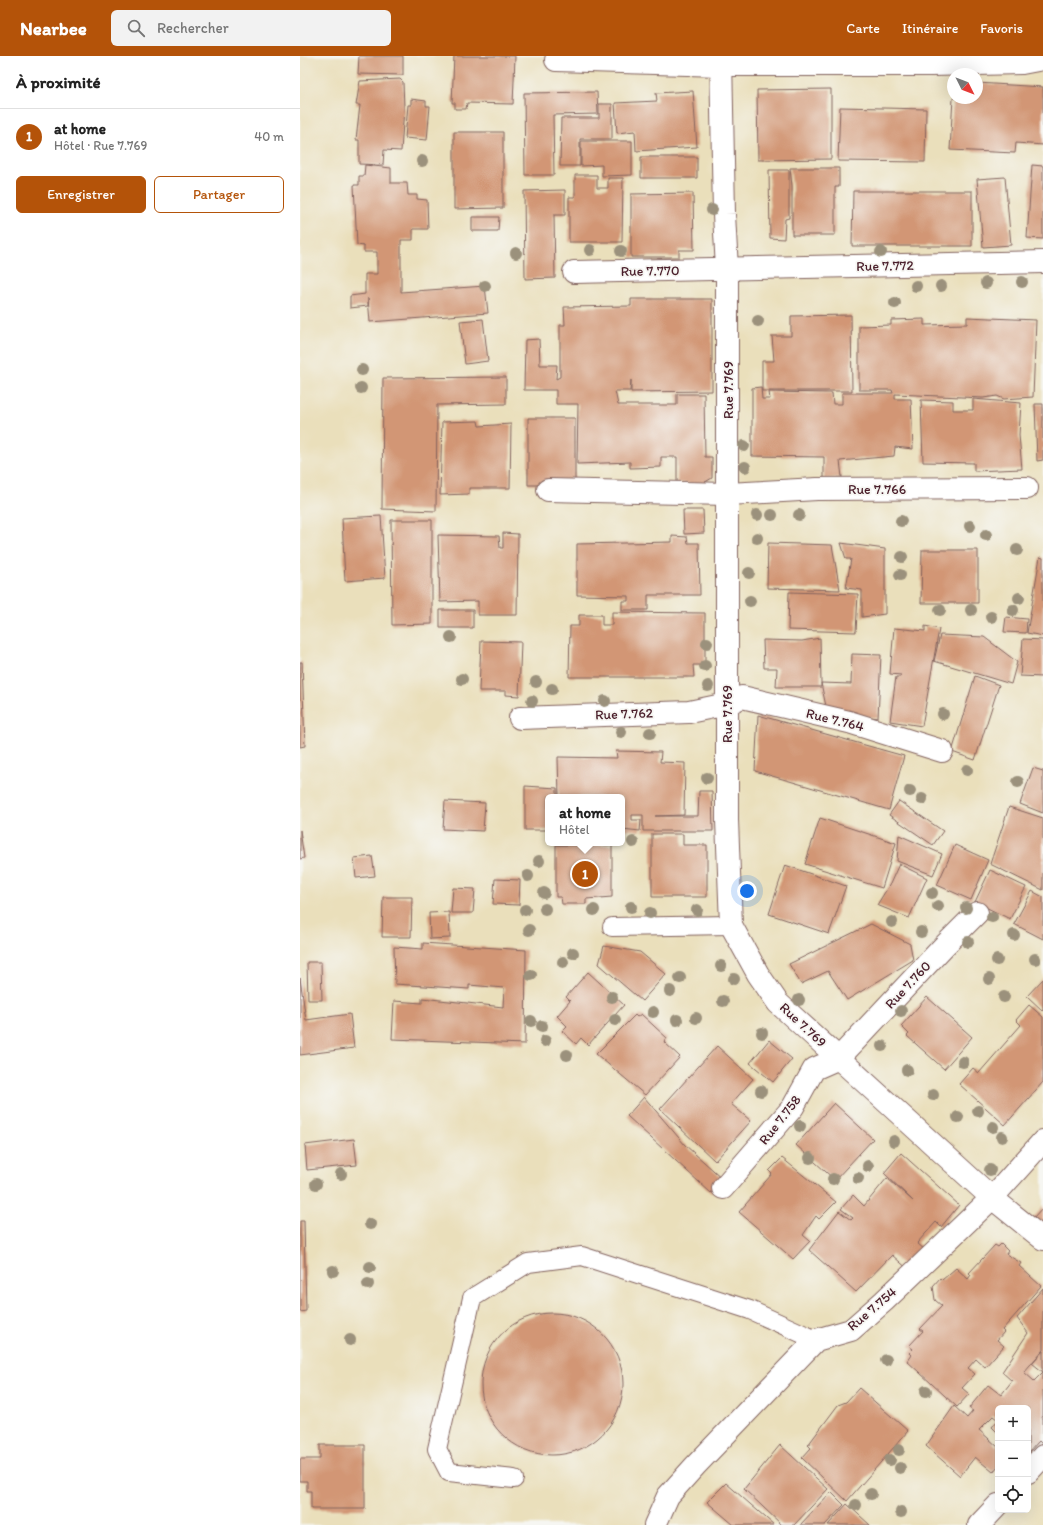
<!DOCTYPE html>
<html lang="fr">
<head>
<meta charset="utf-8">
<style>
  :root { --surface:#fff; --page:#f2f2f2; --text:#222; --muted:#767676; --line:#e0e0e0; --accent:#b45309 }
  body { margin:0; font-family:Itim,sans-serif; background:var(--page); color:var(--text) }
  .controls { position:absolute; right:12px; bottom:12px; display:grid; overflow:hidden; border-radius:6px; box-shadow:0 4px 16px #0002 }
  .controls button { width:36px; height:36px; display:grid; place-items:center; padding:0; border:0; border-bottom:1px solid var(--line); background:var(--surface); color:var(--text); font:20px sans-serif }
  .compass { position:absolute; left:647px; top:12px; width:36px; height:36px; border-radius:50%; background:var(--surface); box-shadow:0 4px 16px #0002; rotate:132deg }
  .you { position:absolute; left:447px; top:835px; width:14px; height:14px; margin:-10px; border:3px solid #fff; border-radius:50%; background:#1a73e8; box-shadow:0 0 0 6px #1a73e833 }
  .badge { display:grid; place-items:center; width:26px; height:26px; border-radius:50%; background:var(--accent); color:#fff; font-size:13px; font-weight:700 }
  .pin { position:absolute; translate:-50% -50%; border:2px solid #fff; box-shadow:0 1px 4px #0006 }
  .popup { position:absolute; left:245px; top:738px; width:80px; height:52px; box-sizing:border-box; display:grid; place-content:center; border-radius:6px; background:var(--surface); filter:drop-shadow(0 1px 3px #0005); font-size:13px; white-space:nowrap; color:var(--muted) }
  .popup b { font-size:15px; color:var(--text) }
  .popup::after { content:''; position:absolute; left:50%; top:100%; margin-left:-8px; border:8px solid transparent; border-top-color:var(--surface) }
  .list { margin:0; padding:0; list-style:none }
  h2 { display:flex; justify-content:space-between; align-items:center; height:52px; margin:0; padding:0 16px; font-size:17px }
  h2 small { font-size:13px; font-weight:400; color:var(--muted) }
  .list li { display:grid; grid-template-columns:26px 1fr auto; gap:12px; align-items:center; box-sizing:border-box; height:56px; padding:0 16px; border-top:1px solid var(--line) }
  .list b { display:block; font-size:15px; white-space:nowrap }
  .list p { margin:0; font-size:13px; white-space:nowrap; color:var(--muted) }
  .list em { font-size:13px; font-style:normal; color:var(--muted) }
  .actions { display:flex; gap:8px; padding:12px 16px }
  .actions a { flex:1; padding:9px 0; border:1px solid var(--accent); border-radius:6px; text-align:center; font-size:14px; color:var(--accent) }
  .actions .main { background:var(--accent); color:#fff }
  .icon { flex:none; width:22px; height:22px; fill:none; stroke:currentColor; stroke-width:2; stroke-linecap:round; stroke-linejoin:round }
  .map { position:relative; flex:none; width:743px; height:1469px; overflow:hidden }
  header { display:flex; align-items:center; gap:24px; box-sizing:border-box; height:56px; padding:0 20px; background:var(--accent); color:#fff }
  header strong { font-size:19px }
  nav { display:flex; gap:22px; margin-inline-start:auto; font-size:14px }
  .search { width:280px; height:36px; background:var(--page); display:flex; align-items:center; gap:10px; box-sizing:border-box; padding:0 14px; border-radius:6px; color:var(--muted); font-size:15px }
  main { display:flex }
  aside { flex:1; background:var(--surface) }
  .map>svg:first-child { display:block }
</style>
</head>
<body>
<header>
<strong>Nearbee</strong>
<div class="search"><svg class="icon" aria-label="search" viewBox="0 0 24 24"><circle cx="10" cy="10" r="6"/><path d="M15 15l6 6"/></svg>Rechercher</div>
<nav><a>Carte</a><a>Itinéraire</a><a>Favoris</a></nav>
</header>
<main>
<aside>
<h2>À proximité<small></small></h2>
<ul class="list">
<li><span class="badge">1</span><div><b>at home</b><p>Hôtel · Rue 7.769</p></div><em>40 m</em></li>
</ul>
<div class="actions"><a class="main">Enregistrer</a><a>Partager</a></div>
</aside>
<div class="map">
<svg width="743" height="1469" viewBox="0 0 743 1469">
  <rect width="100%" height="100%" fill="#f6f6f2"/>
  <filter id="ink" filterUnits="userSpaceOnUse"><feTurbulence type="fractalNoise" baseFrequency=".025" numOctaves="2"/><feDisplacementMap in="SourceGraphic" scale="8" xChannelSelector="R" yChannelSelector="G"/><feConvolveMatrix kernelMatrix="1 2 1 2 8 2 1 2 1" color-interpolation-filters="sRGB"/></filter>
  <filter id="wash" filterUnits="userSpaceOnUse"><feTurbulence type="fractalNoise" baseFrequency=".012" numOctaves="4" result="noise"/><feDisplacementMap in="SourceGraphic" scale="16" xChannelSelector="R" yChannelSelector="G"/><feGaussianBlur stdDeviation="0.9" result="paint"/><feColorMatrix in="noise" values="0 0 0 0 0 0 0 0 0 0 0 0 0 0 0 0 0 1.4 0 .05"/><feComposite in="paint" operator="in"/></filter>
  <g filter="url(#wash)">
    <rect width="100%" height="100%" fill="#eadfbb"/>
    <g id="blocks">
      <path fill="#d29674" d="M59,0H103V19L58,18Z
        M154,0H215L213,48L167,47L166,53H155V47H152Z
        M100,23L103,26L104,52L101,95L84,94L83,109L59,108V84H56L60,49H56L60,25Z
        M677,27L743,31V89L716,87L715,97L650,94L653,42H677Z
        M531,33V103L458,104L457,34Z
        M393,35L397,91L336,95L335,75L317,77L315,47L357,45L356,37Z
        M297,36L298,58L253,59L254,119H225L224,37Z
        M111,43L126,45V50H130L127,84L105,82L108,49H111Z
        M299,48H312V83H280V110H260L261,62H299Z
        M540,51L626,53L625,106L538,105Z
        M154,76H203V152L154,153Z
        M281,85H332V119L302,120V109L281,110Z
        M341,101H397V122H341Z
        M65,109L91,112V127H107L108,139H117V143L127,144L128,173H113V184H101V236L185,230L188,257L70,266L68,242V250L50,252V240L65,238V218H77V196H64V190L57,189L54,129H59V120H64Z
        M732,109L743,110V183L727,182Z
        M490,112H539V131H535V179H492V130Z
        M469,114H489V162L485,163L484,183L470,182Z
        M275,119H297V132H308V122H323L322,186H269V141H275Z
        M705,121L711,189L683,191L677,123Z
        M265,134V159H254L255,222L225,223L224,135Z
        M553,135H672V190H552Z
        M393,137L394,194H379V201H331V138Z
        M172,161H199L198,175H172Z
        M331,243H412V335L331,336V324L330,335H315L318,349H377V338H404L405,401H412V422L402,428L377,427V401H361V411L330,412V406L277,408L278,348H256V334H224L225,284L239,283L240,309H257L256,323L260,321V269H265L264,251L331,250Z
        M551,259L552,335H462V305H474L472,280H491V260Z
        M667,261L736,264L733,341L704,343L697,340L683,342L595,338V343H611L613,393L595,391L594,400L540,405L542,421L524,423V401L452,400V332L461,331L462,343H470L469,336L532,337L533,348H542V337H593L592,334H559V270L591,269V264L624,263V269L667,268Z
        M183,263L188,305L165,308L160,265Z
        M206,321V348L137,349L136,455L82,453L83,322Z
        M673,343L721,347L719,379L722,413L674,415V407L623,406L621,344L653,345V354H673Z
        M735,348H743V404L737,405Z
        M228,362H275V429H228Z
        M178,365L179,370L211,368L210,432H169V438L140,439L142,366Z
        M383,454H403L404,477L384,478Z
        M81,460L85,522L45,525L42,462Z
        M91,464H132V568L92,569Z
        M203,477L218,478L217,559H178V545L140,546L138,479L199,480L200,492H203Z
        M372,480L387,481L388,487H399L400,539H348V554H322V545H328V540L277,539V488L372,486Z
        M468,487L532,489L540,534L467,532Z
        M541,487L585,493V558L562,561V534L546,532L551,503H546Z
        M622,494H678V547H621Z
        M740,501L743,502V580L727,577Z
        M489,536L558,538L556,576L488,574Z
        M140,554H173V572H140Z
        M312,556L405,557V609H393L394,621H269L270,570H279V559H302V569H312Z
        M706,561L727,563L726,577L704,576Z
        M625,570L639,573L622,670L590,665L596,621H600L601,619L590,618L594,572L625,575Z
        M640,579L684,581L717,606L711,628L634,605Z
        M520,582L521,627L551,628L552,598L581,599L578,662L527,655L521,627V631H476L477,612H464L463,584L502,585Z
        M723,583L743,584V621L720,620Z
        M181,585L221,586L219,640L206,639V635H179Z
        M0,606H2L5,690L0,691Z
        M675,620L699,629L675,704L652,696Z
        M458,659L604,700L589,754L455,715Z
        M316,695L361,696L360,706L385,707L384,759L355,760H398L399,735H412L413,775H343V759H332V764H341L340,775L322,773V741H259L258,701L317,702Z
        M733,712L743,715V757L720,748Z
        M225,730L257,732V741H248V774H225Z
        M145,745L185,747L183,775L143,773Z
        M599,745L643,775L633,789L589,759Z
        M709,751L743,762V834L690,808Z
        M520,762L596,787L582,832L505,808Z
        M0,774L4,802L0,803Z
        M352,778H383V789H407V841H352Z
        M599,779L642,798L633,819L597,805Z
        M256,789H312V841L286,843V848H262L261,841H256Z
        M655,789L688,804L671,844L637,829Z
        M72,800L75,820L56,822L54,802Z
        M599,808L627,822L609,862L577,849L590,828Z
        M485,809L546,830L529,878L469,858Z
        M690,814L726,831L710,863L675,846Z
        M195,823L220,824L219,849L193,848Z
        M153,832L175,833L173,857H151Z
        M732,835L743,841V883L714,868Z
        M83,841H112L111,881H82Z
        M149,856L150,882L130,883L129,857Z
        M571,868L610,888L613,904L547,944L528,915L501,928L489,908Z
        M123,887L226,894L225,988L92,983L94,945L122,947V942L203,951L204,932L169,929V933L95,928L94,891L123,893Z
        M304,890L340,896L366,918L342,945L299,908Z
        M7,906H21L22,944H8Z
        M288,916L324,949L288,989L281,982L276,988L262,975L267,970L257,960L270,945L266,941Z
        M0,922L6,964L50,958L54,992L0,999Z
        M743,923V955L727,940Z
        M627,941L672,981L644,1013L607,980L609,978L601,970Z
        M729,949L743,961V1026L705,1069L659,1028L673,1012L679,1017L721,969L716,964Z
        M341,958L367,982L364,986L380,1001L345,1039L296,998L335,959L337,961Z
        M469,984L492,1003L473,1026L450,1007Z
        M417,990L453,1023L431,1048L451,1065L415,1105L360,1053Z
        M344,1041L385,1089L423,1123L411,1137L327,1060Z
        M534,1047L573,1083L535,1124L496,1089Z
        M54,1083L57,1109L7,1114L5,1089Z
        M601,1097L659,1149L641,1171L636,1166L617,1187L625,1194L609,1214L592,1199L556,1236L509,1194L539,1155L551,1164L553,1162L541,1153L553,1139L564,1150L587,1122L613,1145L584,1117Z
        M482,1102L536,1146L519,1163L516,1160L503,1179L510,1185L493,1203L439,1156L472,1118L469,1115Z
        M743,1151V1170L733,1162Z
        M0,1165H4L6,1255L0,1256Z
        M701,1188L708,1195L706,1198L721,1207L719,1210L741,1230L702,1274L704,1276L697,1284L704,1290L685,1311L676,1303L668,1312L675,1318L662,1332L669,1338L657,1351L607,1305L611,1299L609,1297L613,1293L609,1290L623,1275L620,1273L642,1250L635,1244L633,1230L640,1222L642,1224L656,1212L668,1223L671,1219L669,1217L695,1189L698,1191Z
        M743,1232V1294L724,1316L734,1325L743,1316L732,1307L743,1295V1360L742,1361L743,1363V1389L739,1385L728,1397V1352H698V1364L693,1360L679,1374L698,1391V1410L693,1416L675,1401L660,1420L626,1390L654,1350L667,1362L673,1355L669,1352L688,1329L701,1339L712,1325L702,1316L728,1277L717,1262Z
        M181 1328a71 71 0 1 1 142 0a71 71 0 1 1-142 0Z
        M559,1332L608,1375L547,1445L502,1402L511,1392L508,1389L538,1349L546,1346Z
        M698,1364V1377L692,1371Z
        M20,1389H65V1453H11V1435H7V1425H0V1403H20Z
        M480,1389L528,1433L494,1469H482L444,1433Z
        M426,1427L474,1469H434L407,1446Z
        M531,1436L544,1449L525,1469H500Z
        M547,1448L570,1469H528Z"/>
    </g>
  </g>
  <g filter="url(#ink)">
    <use href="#blocks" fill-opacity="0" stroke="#82625d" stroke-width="1"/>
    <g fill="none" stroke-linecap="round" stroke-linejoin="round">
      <defs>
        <path id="lane" d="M312,871L431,869
          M214,1423L149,1416L137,1393L172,1242L228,1207L282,1200L450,1254L516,1284"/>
        <path id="street" d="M421,0L424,158L427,213V764L431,869L458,918L478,947L692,1142L743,1183
          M256,4L420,9H631L722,7L743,3
          M274,216L743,206
          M248,434L428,438L517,433L727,432
          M220,662L389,656L427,648L442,641L549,666L642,695
          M423,1132L493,1051L514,1013L539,1002L644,890L677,857
          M728,1416L743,1400
          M355,1469L368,1440L395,1410L516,1284L551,1274L584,1245L692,1142L743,1085
          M679,1469L698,1449"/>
      </defs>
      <use href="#lane" stroke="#82625d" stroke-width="20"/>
      <use href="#street" stroke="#82625d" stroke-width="24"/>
      <use href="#lane" stroke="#fff" stroke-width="18"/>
      <use href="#street" stroke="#fff" stroke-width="22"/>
    </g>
    <g fill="#9b917b">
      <circle cx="122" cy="105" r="6"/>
      <circle cx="412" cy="154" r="6"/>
      <circle cx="290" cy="194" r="6"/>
      <circle cx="321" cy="195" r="6"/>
      <circle cx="581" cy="196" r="6"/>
      <circle cx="216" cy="197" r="6"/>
      <circle cx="722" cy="226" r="6"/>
      <circle cx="686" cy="227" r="6"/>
      <circle cx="185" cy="230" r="6"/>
      <circle cx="616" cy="230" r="6"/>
      <circle cx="641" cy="230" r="6"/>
      <circle cx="595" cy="247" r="6"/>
      <circle cx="458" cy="265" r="6"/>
      <circle cx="62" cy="314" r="6"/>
      <circle cx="61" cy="332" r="6"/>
      <circle cx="444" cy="390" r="6"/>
      <circle cx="445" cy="411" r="6"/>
      <circle cx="457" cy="459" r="6"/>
      <circle cx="472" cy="459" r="6"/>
      <circle cx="499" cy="459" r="6"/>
      <circle cx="601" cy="465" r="6"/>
      <circle cx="670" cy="470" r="6"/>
      <circle cx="686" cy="479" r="6"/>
      <circle cx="457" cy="482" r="6"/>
      <circle cx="717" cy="494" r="6"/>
      <circle cx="602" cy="501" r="6"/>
      <circle cx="449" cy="517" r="6"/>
      <circle cx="600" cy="519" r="6"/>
      <circle cx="719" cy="542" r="6"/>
      <circle cx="450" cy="545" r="6"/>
      <circle cx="640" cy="554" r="6"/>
      <circle cx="671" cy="554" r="6"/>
      <circle cx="713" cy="554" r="6"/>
      <circle cx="691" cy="561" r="6"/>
      <circle cx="151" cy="581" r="6"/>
      <circle cx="407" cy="587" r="6"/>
      <circle cx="405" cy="610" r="6"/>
      <circle cx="162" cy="623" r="6"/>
      <circle cx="236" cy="626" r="6"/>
      <circle cx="408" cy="630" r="6"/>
      <circle cx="252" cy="633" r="6"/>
      <circle cx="232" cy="645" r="6"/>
      <circle cx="305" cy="645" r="6"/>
      <circle cx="643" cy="658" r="6"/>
      <circle cx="321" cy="676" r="6"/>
      <circle cx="350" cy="677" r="6"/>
      <circle cx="667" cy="714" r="6"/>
      <circle cx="407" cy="722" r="6"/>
      <circle cx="718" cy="726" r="6"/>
      <circle cx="610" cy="735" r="6"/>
      <circle cx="622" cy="743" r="6"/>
      <circle cx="333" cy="786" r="6"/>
      <circle cx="239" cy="805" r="6"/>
      <circle cx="228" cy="820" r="6"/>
      <circle cx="244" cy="837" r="6"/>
      <circle cx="632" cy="837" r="6"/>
      <circle cx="638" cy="850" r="6"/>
      <circle cx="331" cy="851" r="6"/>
      <circle cx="666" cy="852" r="6"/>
      <circle cx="245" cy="853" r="6"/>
      <circle cx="225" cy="854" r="6"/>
      <circle cx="294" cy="854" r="6"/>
      <circle cx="397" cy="854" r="6"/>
      <circle cx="350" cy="857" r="6"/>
      <circle cx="692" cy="861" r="6"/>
      <circle cx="592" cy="866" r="6"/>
      <circle cx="229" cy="874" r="6"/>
      <circle cx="621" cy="876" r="6"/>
      <circle cx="714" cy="879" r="6"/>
      <circle cx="668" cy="886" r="6"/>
      <circle cx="273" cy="897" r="6"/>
      <circle cx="735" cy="903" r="6"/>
      <circle cx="697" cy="904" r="6"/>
      <circle cx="263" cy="906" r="6"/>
      <circle cx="421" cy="910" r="6"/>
      <circle cx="231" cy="919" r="6"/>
      <circle cx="380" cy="922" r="6"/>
      <circle cx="434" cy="923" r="6"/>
      <circle cx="689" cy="923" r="6"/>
      <circle cx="370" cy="935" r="6"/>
      <circle cx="312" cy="941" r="6"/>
      <circle cx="704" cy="941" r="6"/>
      <circle cx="499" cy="944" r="6"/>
      <circle cx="423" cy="945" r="6"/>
      <circle cx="601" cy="955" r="6"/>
      <circle cx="353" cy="956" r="6"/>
      <circle cx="396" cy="962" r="6"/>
      <circle cx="315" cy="964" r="6"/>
      <circle cx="377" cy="964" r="6"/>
      <circle cx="231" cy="965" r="6"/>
      <circle cx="242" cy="970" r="6"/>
      <circle cx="462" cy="977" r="6"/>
      <circle cx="245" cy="985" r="6"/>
      <circle cx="582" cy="990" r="6"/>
      <circle cx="267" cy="999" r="6"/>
      <circle cx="663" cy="1006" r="6"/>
      <circle cx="607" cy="1014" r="6"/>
      <circle cx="461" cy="1035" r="6"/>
      <circle cx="633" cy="1039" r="6"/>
      <circle cx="678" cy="1055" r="6"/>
      <circle cx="658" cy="1061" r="6"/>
      <circle cx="500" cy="1070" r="6"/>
      <circle cx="693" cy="1071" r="6"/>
      <circle cx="702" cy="1081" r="6"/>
      <circle cx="594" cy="1085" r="6"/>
      <circle cx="510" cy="1102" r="6"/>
      <circle cx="568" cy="1110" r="6"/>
      <circle cx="690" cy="1114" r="6"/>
      <circle cx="41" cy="1118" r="6"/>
      <circle cx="558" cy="1122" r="6"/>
      <circle cx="533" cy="1123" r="6"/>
      <circle cx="16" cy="1128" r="6"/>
      <circle cx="70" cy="1168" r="6"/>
      <circle cx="70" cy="1211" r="6"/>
      <circle cx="33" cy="1215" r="6"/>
      <circle cx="68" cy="1228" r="6"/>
      <circle cx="50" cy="1284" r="6"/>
      <circle cx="586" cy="1304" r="6"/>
      <circle cx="626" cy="1335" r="6"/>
      <circle cx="599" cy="1394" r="6"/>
      <circle cx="590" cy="1404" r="6"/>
      <circle cx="600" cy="1412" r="6"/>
      <circle cx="571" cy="1438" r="6"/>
      <circle cx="556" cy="1449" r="6"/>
      <circle cx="601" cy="1456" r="6"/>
    </g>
  </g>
  <g text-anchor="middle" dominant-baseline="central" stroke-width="3.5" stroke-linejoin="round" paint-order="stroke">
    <g font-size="14" fill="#4a1f2b" stroke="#f6f6f2">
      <text transform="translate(585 210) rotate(-1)">Rue 7.772</text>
      <text transform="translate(350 215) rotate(-1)">Rue 7.770</text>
      <text transform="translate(428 334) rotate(-90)">Rue 7.769</text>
      <text x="577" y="433">Rue 7.766</text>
      <text transform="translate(324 658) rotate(-2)">Rue 7.762</text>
      <text transform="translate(427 658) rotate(-90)">Rue 7.769</text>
      <text transform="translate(535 664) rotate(14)">Rue 7.764</text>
      <text transform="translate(608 929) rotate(-47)">Rue 7.760</text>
      <text transform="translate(503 969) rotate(43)">Rue 7.769</text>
      <text transform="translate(480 1064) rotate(-52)">Rue 7.758</text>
      <text transform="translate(572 1253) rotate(-40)">Rue 7.754</text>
    </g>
  </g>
</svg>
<div class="controls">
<button>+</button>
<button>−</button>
<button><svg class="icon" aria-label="locate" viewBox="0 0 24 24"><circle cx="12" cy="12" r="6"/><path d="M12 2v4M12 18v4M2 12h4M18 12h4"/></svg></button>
</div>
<svg class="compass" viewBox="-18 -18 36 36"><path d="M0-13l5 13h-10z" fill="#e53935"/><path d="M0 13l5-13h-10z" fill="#767676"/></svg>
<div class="you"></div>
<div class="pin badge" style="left:285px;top:818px">1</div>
<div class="popup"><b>at home</b>Hôtel</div>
</div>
</main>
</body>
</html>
